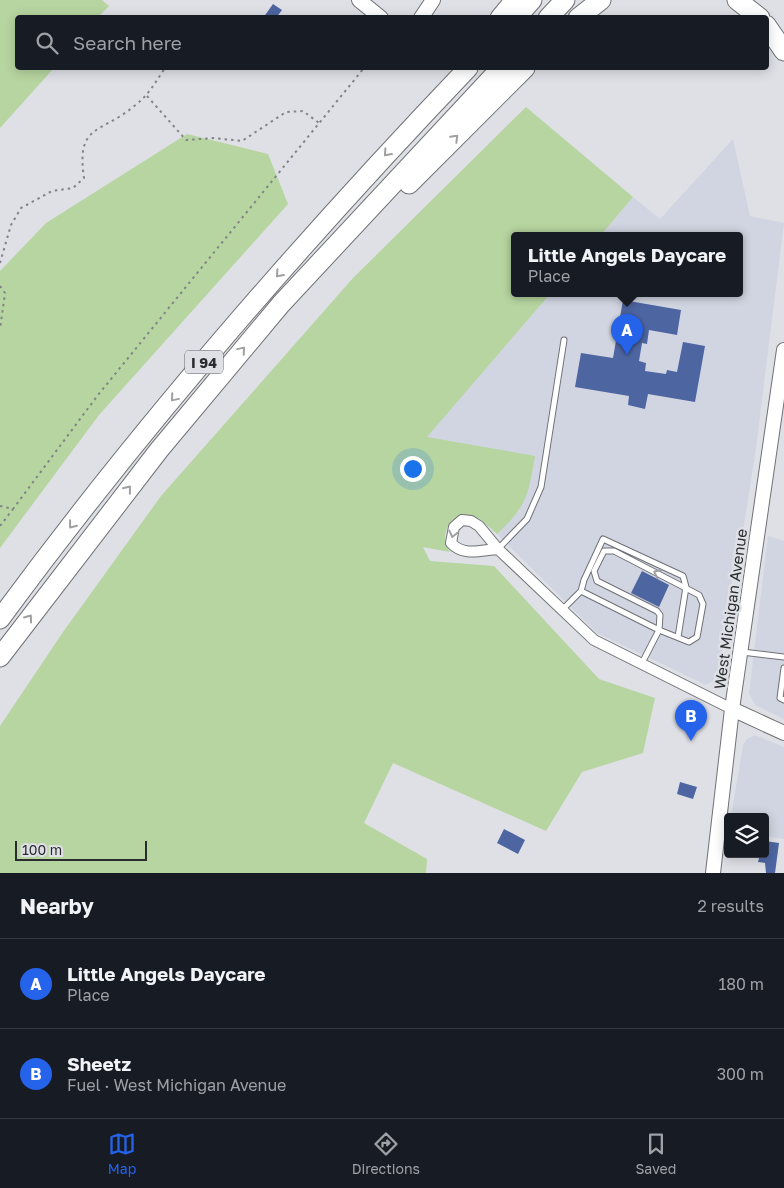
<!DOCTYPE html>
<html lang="en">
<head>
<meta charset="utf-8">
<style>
  :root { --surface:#171b24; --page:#242831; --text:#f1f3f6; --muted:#9ea1a6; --line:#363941; --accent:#2563eb }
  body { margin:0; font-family:"Golos Text",sans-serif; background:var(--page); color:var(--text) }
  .controls { position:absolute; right:15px; bottom:15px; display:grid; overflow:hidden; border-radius:5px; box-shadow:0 2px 12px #0003 }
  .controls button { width:45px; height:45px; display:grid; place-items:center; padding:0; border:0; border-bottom:1px solid var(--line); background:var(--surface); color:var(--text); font:25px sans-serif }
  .scale { position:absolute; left:15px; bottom:12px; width:132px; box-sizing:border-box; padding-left:5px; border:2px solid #2b2c2e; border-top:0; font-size:14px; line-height:18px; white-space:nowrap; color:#2b2c2e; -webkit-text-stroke:4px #dee0e6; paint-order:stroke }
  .you { position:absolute; left:412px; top:468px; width:18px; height:18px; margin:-12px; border:4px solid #fff; border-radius:50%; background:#1a73e8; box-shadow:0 0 0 8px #1a73e833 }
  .badge { display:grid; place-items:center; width:32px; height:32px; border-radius:50%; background:var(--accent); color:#fff; font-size:16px; font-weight:700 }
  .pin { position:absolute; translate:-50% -41px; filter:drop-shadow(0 1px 2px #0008) }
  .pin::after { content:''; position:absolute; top:26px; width:18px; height:15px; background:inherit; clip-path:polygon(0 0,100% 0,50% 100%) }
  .popup { position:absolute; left:511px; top:232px; width:232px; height:65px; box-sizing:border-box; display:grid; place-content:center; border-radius:5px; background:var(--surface); filter:drop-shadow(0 1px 4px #0005); font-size:16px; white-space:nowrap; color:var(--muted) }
  .popup b { font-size:19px; color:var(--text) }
  .popup::after { content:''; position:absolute; left:50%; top:100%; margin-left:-10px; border:10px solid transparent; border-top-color:var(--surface) }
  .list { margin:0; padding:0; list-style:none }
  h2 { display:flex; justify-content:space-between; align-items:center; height:65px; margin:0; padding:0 20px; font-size:21px }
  h2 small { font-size:16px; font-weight:400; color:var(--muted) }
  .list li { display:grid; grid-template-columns:32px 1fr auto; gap:15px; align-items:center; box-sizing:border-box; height:90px; padding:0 20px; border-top:1px solid var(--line) }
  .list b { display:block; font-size:19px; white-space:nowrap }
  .list p { margin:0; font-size:16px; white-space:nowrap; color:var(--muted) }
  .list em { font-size:16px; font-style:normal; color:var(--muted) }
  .icon { flex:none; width:28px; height:28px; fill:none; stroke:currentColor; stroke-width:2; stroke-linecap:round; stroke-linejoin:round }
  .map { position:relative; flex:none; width:784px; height:873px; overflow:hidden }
  .search { position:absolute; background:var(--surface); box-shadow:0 2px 12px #0003; left:15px; right:15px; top:15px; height:55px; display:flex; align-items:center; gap:12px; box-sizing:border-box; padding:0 18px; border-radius:5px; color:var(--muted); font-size:19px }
  .sheet { height:245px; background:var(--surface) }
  nav { display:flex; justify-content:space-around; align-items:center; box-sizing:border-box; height:70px; border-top:1px solid var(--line); background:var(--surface); font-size:14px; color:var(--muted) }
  nav a { display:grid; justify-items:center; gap:2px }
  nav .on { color:var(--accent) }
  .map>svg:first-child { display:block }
</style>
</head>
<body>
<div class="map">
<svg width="784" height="873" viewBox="0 0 784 873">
  <rect width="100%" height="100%" fill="#dee0e6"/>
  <path fill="#d0d5e1" d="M733,139L750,216L784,223L756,448L743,532L730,590L719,673L718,678L706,685L597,633L497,534L520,510L426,437L550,294H740V236H600L633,197L660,219Z
    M768,536L784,541V719L755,705L749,693Z
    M755,735L784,747V839L765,836V817H731L743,745L747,739Z"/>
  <path fill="#b7d5a0" d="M0,0H102L109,6L98,17L18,18V68H54L0,128Z
    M526,107L633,197L600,236H514V294H550L427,437L535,456C528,496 527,506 497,534L480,519L461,515C446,523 440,537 450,552L423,547L430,561L494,566L599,679L655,698L643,753L582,772L546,831L393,763L364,823L427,859L426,873H0V726L63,632L161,496L353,278Z
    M187,134L268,154L288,204L99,415L0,548V271L46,223Z"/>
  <path fill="#4d65a1" d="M273,4L282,10L276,18H263Z
    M623,300L681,310L677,335L649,330L647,344L642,343L639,361L646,363L645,371L666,374L667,370L677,372L683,342L705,346L695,402L648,394L645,409L628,405L629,396L575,387L581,353L613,358Z
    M642,571L669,585L659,607L631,593Z
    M680,782L697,787L693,799L677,794Z
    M504,829L525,840L518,854L497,843Z
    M765,841L779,843L775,873H766L765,863L758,862L760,854H765Z"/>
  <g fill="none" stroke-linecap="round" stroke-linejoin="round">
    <defs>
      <path id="lane" d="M498,549L527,519L541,487L564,340
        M581,591L659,630L689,642L697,637L703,604L699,595L614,551H604L594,571L597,581L657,611L660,615L659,630L642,663
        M562,610L581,591L584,580L603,539L683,576L686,587L678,637
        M742,652L784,657
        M784,668L780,698L784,700"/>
      <path id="street" d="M498,549C481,550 464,557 451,543L454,527L462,520L471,521L479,526L498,549L594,640L732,709"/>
      <path id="secondary" d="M359,0L381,18
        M421,18L433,0
        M732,709L784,733
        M713,873L732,709L784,350"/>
      <path id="highway" d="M737,0L760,18
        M500,18L515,0
        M516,18L532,0
        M548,18L565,0
        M578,18L601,0
        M766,25L784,51
        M409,184L525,68
        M0,619C143,424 302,242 468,68
        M0,657L159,450L281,304L501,68"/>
    </defs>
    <use href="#lane" stroke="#6f7176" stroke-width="7"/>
    <use href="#street" stroke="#6f7176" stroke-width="12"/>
    <use href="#secondary" stroke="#6f7176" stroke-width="16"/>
    <use href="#highway" stroke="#6f7176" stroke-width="21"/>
    <path stroke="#828488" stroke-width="2" stroke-dasharray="2.5 4" stroke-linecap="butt" d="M147,96L186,140L214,138L242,141L286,112L303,111L319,123
      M0,263L11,225L21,208L52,191L73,188L84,178C76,124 100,134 133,107C148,96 155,83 165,68
      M0,286L5,293L0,329
      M0,506L13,509L98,395L364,68
      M0,526L13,509"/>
    <use href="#lane" stroke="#fff" stroke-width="5"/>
    <use href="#street" stroke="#fff" stroke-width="10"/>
    <use href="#secondary" stroke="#fff" stroke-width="14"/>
    <use href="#highway" stroke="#fff" stroke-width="19"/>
  </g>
  <defs><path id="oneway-chevron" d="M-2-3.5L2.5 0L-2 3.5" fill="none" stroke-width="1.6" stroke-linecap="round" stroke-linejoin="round" transform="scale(1.25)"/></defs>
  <g stroke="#a0a0a1">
    <use href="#oneway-chevron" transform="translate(455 138) rotate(-45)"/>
    <use href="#oneway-chevron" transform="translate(387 153) rotate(132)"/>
    <use href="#oneway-chevron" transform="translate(279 274) rotate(132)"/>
    <use href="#oneway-chevron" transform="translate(242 350) rotate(-50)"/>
    <use href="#oneway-chevron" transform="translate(174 398) rotate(130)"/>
    <use href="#oneway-chevron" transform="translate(128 489) rotate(-52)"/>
    <use href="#oneway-chevron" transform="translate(72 525) rotate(128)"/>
    <use href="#oneway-chevron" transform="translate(453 534) rotate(103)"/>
    <use href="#oneway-chevron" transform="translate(657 573) rotate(-153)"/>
    <use href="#oneway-chevron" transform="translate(29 618) rotate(-54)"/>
  </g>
  <g text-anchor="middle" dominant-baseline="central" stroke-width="5" stroke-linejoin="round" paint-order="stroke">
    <rect fill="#dee0e6" stroke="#616265" stroke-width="1" x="185" y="350.5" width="38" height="23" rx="4"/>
    <g font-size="14" font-weight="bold" fill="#2b2c2e">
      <text x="204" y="362">I 94</text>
    </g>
    <g font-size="15" fill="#2b2c2e" stroke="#dee0e6">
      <text transform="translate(730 609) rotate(-82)">West Michigan Avenue</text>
    </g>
  </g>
</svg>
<div class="controls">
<button><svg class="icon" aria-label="layers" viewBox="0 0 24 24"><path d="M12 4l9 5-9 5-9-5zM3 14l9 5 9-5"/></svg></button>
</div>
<div class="scale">100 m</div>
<div class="you"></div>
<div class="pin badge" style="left:627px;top:355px">A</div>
<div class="popup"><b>Little Angels Daycare</b>Place</div>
<div class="pin badge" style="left:691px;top:741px">B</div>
<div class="search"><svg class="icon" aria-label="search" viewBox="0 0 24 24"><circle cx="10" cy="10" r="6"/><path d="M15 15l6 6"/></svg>Search here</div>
</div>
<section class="sheet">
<h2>Nearby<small>2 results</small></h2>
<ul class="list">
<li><span class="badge">A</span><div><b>Little Angels Daycare</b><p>Place</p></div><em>180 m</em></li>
<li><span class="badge">B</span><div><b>Sheetz</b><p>Fuel · West Michigan Avenue</p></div><em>300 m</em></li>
</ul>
</section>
<nav>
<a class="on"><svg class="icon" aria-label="map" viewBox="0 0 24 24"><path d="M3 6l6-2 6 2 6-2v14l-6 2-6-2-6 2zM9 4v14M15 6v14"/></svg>Map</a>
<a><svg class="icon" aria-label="directions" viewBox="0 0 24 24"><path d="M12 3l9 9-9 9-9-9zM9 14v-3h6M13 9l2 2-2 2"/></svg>Directions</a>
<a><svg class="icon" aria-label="saved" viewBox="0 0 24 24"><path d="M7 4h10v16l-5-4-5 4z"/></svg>Saved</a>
</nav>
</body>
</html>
